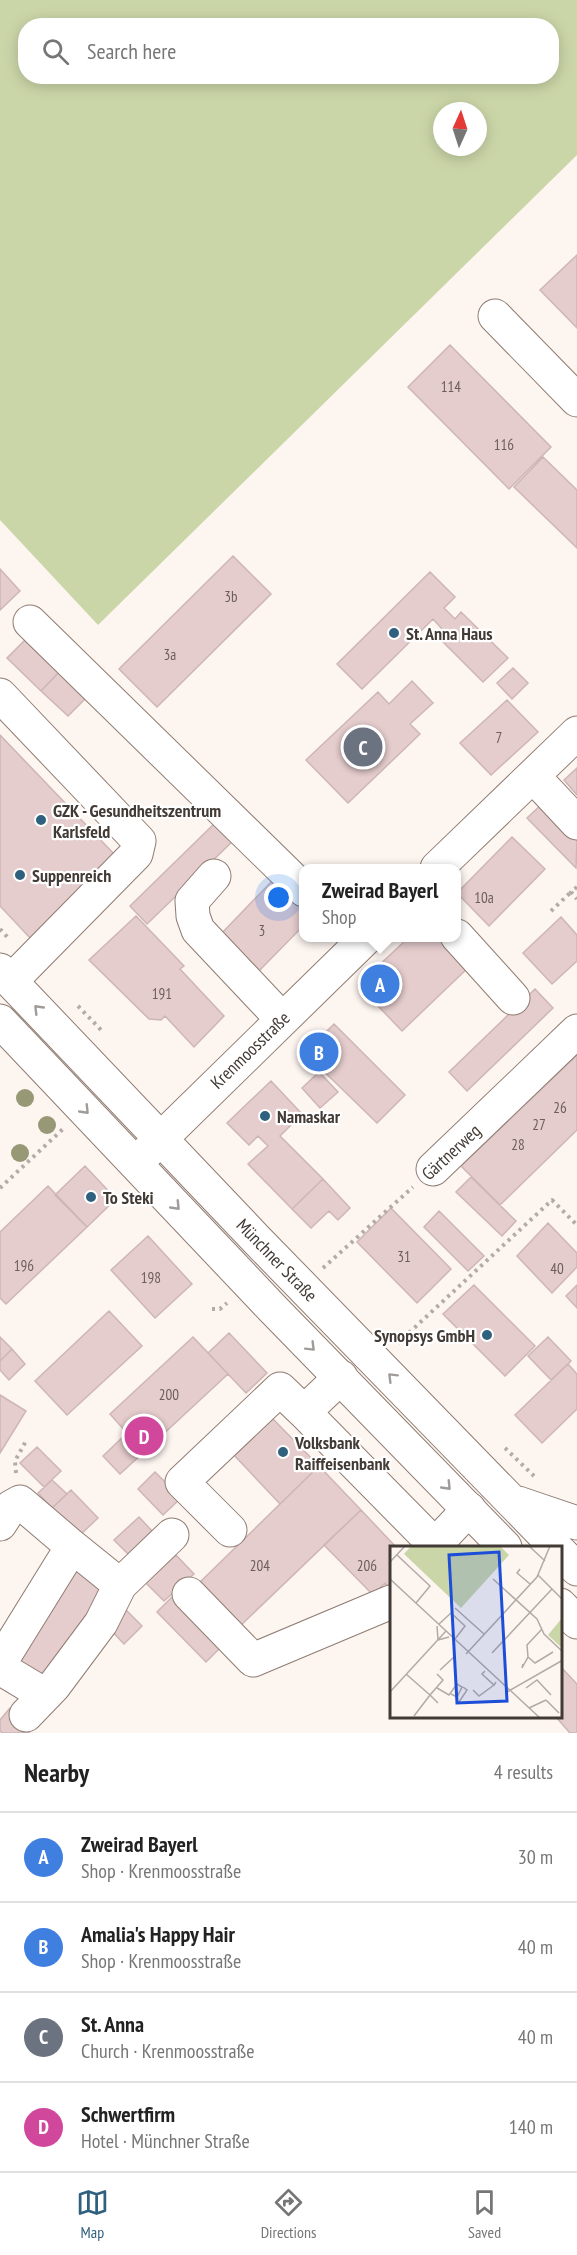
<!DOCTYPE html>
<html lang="en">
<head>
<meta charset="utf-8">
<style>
  :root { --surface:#fff; --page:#f6f6f6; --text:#222; --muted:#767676; --line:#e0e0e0; --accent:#2f607e }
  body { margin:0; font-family:"PT Sans Narrow",sans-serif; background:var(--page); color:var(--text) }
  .compass { position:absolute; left:433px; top:102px; width:54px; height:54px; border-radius:50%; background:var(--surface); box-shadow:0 3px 15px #0003; rotate:3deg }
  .you { position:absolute; left:279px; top:898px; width:21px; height:21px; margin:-15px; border:4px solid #fff; border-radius:50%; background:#1a73e8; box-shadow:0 0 0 9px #1a73e833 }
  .badge { display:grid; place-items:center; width:39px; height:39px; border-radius:50%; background:var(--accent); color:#fff; font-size:20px; font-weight:700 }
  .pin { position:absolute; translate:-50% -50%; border:3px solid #fff; box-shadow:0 2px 6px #0006 }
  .popup { position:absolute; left:299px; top:864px; width:162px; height:78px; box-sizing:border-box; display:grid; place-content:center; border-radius:12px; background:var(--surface); filter:drop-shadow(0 2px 4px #0005); font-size:20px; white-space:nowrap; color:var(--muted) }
  .popup b { font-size:22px; color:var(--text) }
  .popup::after { content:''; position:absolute; left:50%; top:100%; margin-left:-12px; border:12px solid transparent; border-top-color:var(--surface) }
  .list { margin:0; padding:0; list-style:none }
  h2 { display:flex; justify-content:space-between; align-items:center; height:78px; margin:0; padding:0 24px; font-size:26px }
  h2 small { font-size:20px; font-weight:400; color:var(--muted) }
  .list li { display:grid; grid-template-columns:39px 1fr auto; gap:18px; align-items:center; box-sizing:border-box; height:90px; padding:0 24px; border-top:2px solid var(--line) }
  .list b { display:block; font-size:22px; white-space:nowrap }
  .list p { margin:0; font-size:20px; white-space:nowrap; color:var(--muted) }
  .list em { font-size:20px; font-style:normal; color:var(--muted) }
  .icon { flex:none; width:33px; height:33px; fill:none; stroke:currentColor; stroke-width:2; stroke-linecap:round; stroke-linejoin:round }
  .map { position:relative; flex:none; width:577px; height:1733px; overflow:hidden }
  .search { position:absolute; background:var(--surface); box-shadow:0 3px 15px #0003; left:18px; right:18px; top:18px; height:66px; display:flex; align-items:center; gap:15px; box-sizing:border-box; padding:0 21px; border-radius:24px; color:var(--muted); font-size:22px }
  .sheet { height:438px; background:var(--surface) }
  nav { display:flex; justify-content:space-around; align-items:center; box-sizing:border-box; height:84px; border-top:2px solid var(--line); background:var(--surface); font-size:16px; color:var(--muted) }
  nav a { display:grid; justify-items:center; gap:3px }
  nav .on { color:var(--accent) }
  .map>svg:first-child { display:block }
</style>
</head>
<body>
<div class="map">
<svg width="577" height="1733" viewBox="0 0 577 1733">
  <rect width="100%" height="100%" fill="#fdf5f0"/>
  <path fill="#cbd6a8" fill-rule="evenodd" d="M0,0H577V155L98,625L0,520ZM26,26H552V76H26ZM442,111H478V147H442Z"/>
  <path fill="#e5cccd" stroke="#ceb5b6" stroke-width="1.5" d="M577,255V328L540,290Z
    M450,345L551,447L509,489L408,387Z
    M543,457L577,490V548L514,487Z
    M233,556L271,594L157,707L119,669Z
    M0,569L20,591L0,610Z
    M430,572L455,597L444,608L455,619L461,612L508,658L483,682L437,636L443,630L433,619L362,689L337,664Z
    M27,638L61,670L41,691L7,658Z
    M513,668L528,683L512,699L497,683Z
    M61,670L88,696L68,716L41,691Z
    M412,681L433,703L410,724L420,734L348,803L306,760L378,692L389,704Z
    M507,700L538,732L491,775L460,743Z
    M0,735L114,854L31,939L0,906Z
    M577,768V795L564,780Z
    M542,804L577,840L576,868L527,818Z
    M217,821L235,839L147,924L130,906Z
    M512,837L545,869L489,926L457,893Z
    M273,880L304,910V925L258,972L220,935Z
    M136,916L184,966L180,969L224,1016L194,1047L165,1016L161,1020L149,1019L89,960Z
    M561,917L577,935V961L552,984L523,953Z
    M408,938H447L472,964L402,1031L358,985Z
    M535,989L553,1008L467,1091L449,1072Z
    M334,1024L405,1095L377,1123L305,1053Z
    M577,1055V1130L500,1205L461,1166Z
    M319,1072L338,1092L320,1108L302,1088Z
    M271,1081L302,1114L280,1136L323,1179L292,1209L248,1164L268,1146L258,1136L249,1145L227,1123Z
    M85,1166L116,1199L87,1227L55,1195Z
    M471,1177L516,1221L502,1236L456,1192Z
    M323,1179L350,1208L338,1220L329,1211L311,1228L292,1209Z
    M48,1186L87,1227L6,1304L0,1298V1232Z
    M391,1208L451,1269L417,1303L357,1242Z
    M439,1211L484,1256L468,1271L424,1227Z
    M548,1223L577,1253V1267L552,1293L517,1256Z
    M148,1236L192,1284L155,1318L111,1270Z
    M474,1285L535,1346L505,1376L443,1314Z
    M577,1285V1308L566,1296Z
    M109,1311L142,1346L67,1415L35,1381Z
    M229,1333L267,1373L246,1393L208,1353Z
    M0,1337L12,1349L0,1361Z
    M193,1337L228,1374L144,1452L110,1414Z
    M548,1337L571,1361L551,1380L528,1356Z
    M12,1349L25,1364L9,1380L0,1370V1361Z
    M568,1364L577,1374V1409L542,1443L515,1415Z
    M0,1395L26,1411L0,1453Z
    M273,1419L319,1466L280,1504L233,1454Z
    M127,1433L144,1452L120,1474L103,1456Z
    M37,1447L61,1471L44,1487L20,1463Z
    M319,1466L361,1510L238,1628L197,1585Z
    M155,1472L181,1498L163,1515L138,1489Z
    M52,1480L67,1494L52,1508L38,1493Z
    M71,1490L98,1518L79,1536L52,1508Z
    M361,1510L396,1547H391V1590L385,1583L373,1595L324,1545Z
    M139,1517L153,1532L129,1555L114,1540Z
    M176,1555L194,1574L164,1601L146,1583Z
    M76,1566L107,1585L48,1682L17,1663Z
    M173,1596L222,1646L206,1662L157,1612Z
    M123,1607L142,1626L124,1644L106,1625Z
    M560,1666L577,1684V1733H570L555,1716H560Z
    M10,1708L33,1727L29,1733H3L0,1731V1720Z"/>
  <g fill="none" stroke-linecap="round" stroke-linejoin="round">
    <defs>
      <path id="minor" d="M495,316L577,400
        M30,622L304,890
        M0,695L139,841L136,854L11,981
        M533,776L577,823
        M437,868L577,733
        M214,876L192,901L193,916L198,930L282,1019
        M457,936L513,998
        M136,1163L366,938
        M433,1169L577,1031
        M341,1377L304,1412L435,1545L469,1509
        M0,1524L11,1507L20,1502L68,1543L70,1550L0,1663
        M230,1530L182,1482L280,1389L304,1412
        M120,1585L172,1535
        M189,1594L253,1660L391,1602
        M0,1668L45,1695
        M26,1715L54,1686L101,1623L120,1585L68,1543"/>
      <path id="major" d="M0,970L256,1239L556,1547
        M0,1021L274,1310L505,1547
        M518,1503L577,1523
        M560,1552L577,1569
        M560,1605L577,1622"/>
    </defs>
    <use href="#minor" stroke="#8f7c72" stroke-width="35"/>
    <use href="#major" stroke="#8f7c72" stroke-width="35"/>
    <path stroke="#b3aba6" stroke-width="4" stroke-dasharray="3 4.5" stroke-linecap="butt" d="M577,887L571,892L577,899
      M551,911L571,892
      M0,929L10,940
      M78,1006L102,1031
      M0,1188L64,1128
      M323,1268L413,1187
      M212,1309H220L227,1303
      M398,1343L552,1200L577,1225
      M505,1448L534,1476
      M16,1473L15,1461L26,1441"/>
    <use href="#minor" stroke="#fff" stroke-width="33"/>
    <use href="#major" stroke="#fff" stroke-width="33"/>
  </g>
  <g fill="#969876">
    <circle cx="25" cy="1098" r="9"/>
    <circle cx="47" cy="1125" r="9"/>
    <circle cx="20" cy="1153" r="9"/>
  </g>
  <defs><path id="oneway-chevron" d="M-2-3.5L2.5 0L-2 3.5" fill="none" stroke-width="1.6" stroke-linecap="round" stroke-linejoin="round" transform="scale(1.5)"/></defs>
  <g stroke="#a09c9a">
    <use href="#oneway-chevron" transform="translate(38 1009) rotate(-134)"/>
    <use href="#oneway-chevron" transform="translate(85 1110) rotate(46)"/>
    <use href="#oneway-chevron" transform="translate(176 1206) rotate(46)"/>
    <use href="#oneway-chevron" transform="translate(311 1347) rotate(45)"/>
    <use href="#oneway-chevron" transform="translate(392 1377) rotate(-135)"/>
    <use href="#oneway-chevron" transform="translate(447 1486) rotate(46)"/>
  </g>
  <g fill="#2f607e" stroke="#fff" stroke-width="2">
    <circle cx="394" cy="633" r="6"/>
    <circle cx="41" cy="820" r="6"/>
    <circle cx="20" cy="875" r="6"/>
    <circle cx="265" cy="1116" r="6"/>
    <circle cx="91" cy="1197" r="6"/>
    <circle cx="487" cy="1335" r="6"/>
    <circle cx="283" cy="1452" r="6"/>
  </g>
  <g text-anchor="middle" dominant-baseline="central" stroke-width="4.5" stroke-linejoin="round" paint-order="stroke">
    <g font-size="15" fill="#6b5e5b">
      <text x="451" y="386">114</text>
      <text x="504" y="444">116</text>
      <text x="231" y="596">3b</text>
      <text x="170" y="654">3a</text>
      <text x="499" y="737">7</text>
      <text x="484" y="897">10a</text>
      <text x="262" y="930">3</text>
      <text x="162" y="993">191</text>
      <text x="560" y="1107">26</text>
      <text x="539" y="1124">27</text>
      <text x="518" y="1144">28</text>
      <text x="404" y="1256">31</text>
      <text x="24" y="1265">196</text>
      <text x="557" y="1268">40</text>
      <text x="151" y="1277">198</text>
      <text x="169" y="1394">200</text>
      <text x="260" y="1565">204</text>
      <text x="367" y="1565">206</text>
    </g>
    <g font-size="18" font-weight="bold" fill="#423a35" stroke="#fff" text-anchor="start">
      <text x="406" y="633">St. Anna Haus</text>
      <text x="53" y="810">GZK - Gesundheitszentrum<tspan x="53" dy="21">Karlsfeld</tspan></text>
      <text x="32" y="875">Suppenreich</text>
      <text x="277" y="1116">Namaskar</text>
      <text x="103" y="1197">To Steki</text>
      <text x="475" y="1335" text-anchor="end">Synopsys GmbH</text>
      <text x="295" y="1442">Volksbank<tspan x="295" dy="21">Raiffeisenbank</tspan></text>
    </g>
    <g font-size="18" fill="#423a35" stroke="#fff">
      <text transform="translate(250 1050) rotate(-44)">Krenmoosstraße</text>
      <text transform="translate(451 1152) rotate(-43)">Gärtnerweg</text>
      <text transform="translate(277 1260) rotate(46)">Münchner Straße</text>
    </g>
  </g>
  <g transform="translate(390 1546)">
    <rect width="172" height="172" fill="#fdf5f0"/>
    <path d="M21,0H110L119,9L71,62L14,8ZM172,72V102L158,89Z" fill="#cbd6a8"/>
    <path fill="none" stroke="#b2aaa5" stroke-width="1.5" d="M139,0L155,15M7,9L40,40L26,57M0,16L15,0M130,23L127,27L140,38M148,29L173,54M0,33L150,172M103,33L147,73L154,88L173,106M65,62L94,88M49,78L61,67L75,80L65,93M47,80L48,94L59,91M102,107L162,43M76,108L147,31L160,0M138,111L145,117L163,106M133,118L132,122L138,111L137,99L152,83M50,124L64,111M95,125L92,128L104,139L106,136M16,128L40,149L24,170M47,128L53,134L40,149L48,157M47,142L59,149L67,138L72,141L67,151L61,148M136,142L147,134L161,149M83,144L89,150L104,139M0,146L56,85M117,146L173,114M156,154L169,167M69,156L77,144L73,141M139,162L156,154"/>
    <path fill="#1d4ed8" fill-opacity="0.15" stroke="#1d4ed8" stroke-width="3" d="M109,6L117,155L67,157L59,9Z"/>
    <rect width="172" height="172" fill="none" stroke="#423a35" stroke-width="3"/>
  </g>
</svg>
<svg class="compass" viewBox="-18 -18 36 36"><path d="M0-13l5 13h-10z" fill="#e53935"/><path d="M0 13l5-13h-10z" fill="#767676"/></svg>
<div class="you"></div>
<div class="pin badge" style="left:380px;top:984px;background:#3f7fe0">A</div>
<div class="popup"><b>Zweirad Bayerl</b>Shop</div>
<div class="pin badge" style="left:319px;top:1052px;background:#3f7fe0">B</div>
<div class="pin badge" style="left:363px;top:747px;background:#6b7280">C</div>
<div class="pin badge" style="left:144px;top:1436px;background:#d1479c">D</div>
<div class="search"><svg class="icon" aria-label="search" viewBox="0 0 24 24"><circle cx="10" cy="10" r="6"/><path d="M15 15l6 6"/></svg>Search here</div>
</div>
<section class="sheet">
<h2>Nearby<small>4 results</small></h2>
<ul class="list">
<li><span class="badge" style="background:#3f7fe0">A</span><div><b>Zweirad Bayerl</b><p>Shop · Krenmoosstraße</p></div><em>30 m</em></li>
<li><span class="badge" style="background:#3f7fe0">B</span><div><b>Amalia's Happy Hair</b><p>Shop · Krenmoosstraße</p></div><em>40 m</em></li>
<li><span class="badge" style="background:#6b7280">C</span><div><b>St. Anna</b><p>Church · Krenmoosstraße</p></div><em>40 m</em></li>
<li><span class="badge" style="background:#d1479c">D</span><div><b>Schwertfirm</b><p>Hotel · Münchner Straße</p></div><em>140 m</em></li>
</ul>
</section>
<nav>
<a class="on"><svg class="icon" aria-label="map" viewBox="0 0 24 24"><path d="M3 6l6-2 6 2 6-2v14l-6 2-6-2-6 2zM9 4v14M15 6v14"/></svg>Map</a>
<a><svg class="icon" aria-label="directions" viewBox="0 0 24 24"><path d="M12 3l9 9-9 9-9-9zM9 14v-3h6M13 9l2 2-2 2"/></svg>Directions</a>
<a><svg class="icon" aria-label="saved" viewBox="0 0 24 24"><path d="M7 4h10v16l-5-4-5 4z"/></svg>Saved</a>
</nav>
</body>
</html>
